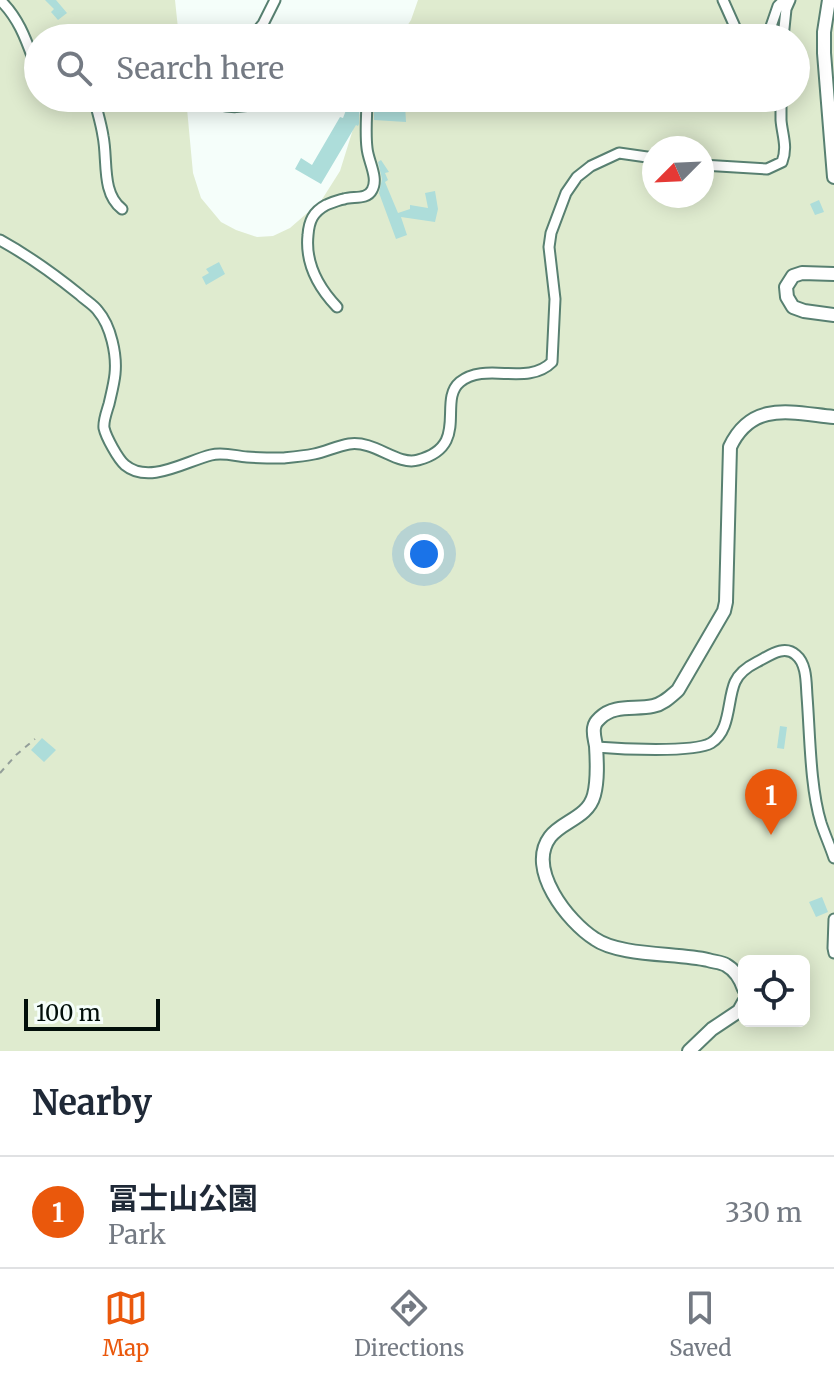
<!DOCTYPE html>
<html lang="en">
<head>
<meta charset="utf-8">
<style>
  :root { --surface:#fff; --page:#f2f2f3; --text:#1f2937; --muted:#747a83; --line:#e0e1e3; --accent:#ea580c }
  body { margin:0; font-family:Merriweather,"Noto Sans JP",serif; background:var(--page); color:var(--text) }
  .controls { position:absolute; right:24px; bottom:24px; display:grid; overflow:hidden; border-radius:12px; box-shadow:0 4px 20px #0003 }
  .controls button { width:72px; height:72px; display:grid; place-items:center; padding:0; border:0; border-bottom:2px solid var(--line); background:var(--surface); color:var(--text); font:40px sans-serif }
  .compass { position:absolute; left:642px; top:136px; width:72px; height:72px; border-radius:50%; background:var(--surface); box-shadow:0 4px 20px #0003; rotate:246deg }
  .scale { position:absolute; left:24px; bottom:20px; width:136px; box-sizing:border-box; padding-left:8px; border:4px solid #020f0a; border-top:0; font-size:22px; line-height:28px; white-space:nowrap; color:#020f0a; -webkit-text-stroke:6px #f5fefa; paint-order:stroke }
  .you { position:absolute; left:424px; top:554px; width:28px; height:28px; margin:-20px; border:6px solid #fff; border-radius:50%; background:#1a73e8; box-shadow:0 0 0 12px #1a73e833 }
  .badge { display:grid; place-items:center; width:52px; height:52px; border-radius:50%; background:var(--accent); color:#fff; font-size:26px; font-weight:700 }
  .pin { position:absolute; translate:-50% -66px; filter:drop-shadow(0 2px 4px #0008) }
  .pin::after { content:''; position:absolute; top:42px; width:28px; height:24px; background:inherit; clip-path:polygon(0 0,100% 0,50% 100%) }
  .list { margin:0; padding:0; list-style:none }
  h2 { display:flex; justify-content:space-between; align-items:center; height:104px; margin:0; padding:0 32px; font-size:34px }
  h2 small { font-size:26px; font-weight:400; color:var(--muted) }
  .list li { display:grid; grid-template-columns:52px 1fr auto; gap:24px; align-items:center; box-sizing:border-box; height:112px; padding:0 32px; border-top:2px solid var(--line) }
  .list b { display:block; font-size:30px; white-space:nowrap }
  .list p { margin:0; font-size:26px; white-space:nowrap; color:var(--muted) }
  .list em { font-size:26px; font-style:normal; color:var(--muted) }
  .icon { flex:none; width:44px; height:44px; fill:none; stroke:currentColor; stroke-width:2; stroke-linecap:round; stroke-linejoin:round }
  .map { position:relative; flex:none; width:834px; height:1051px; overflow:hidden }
  .search { position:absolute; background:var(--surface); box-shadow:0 4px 20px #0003; left:24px; right:24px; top:24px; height:88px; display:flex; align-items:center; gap:20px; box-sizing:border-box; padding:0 28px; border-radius:44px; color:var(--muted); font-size:30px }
  .sheet { height:216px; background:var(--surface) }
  nav { display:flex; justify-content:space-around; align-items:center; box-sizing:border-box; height:112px; border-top:2px solid var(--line); background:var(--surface); font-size:22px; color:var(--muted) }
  nav a { display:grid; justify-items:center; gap:4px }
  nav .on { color:var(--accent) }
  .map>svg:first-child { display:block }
</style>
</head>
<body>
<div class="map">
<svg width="834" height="1051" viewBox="0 0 834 1051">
  <rect width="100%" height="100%" fill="#f5fefa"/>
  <path fill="#dfebcf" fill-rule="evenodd" d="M0,0H175L179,38H38V98H186L193,173L201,198L221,222L236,230L257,237L273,236L290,228L321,201L340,171L354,126L367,98H796V38H399L411,20L418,0H834V1051H0ZM654,148H702V196H654ZM744,961H804V1021H744Z"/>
  <path fill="#adddda" d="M45,0H56L67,13L58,20L51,12L54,9Z
    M342,98H360L359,124L358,126L356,125L321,184L295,169L301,158L312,165L340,117L343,118L348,105Z
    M374,98H379V105L405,104L406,122L374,120Z
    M381,160L389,172L385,173L388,180L385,182L398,213L410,209V205L428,208L425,193L435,191L438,209L435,222L401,217L407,235L396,239L379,193L382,179L378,162Z
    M819,200L824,212L815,215L810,204Z
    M219,262L225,274L206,285L202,277L209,273L206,269Z
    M780,726L787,727L784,749L777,748Z
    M42,738L56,750L44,762L31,750Z
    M822,897L828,912L816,917L809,902Z"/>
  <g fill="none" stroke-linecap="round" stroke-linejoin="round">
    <defs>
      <path id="minor" d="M0,0C21,20 28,46 38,72
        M723,0L740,38
        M251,38L263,24L275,0
        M767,38L778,6L784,0
        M783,38L786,9L790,0
        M94,98C97,111 101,123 103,136C108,160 101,193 122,209
        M202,98C226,111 247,108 272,98
        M702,165L767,169L782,162C788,147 782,134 781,120C781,113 781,105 781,98
        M0,240C29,256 54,274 80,295C85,300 94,305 98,311C111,326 117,355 115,374C114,384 111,395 109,404C107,411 103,421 104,428C106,437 118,459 125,465C149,485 186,461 211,455C223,452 235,456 247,457C259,458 272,458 283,458C293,457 304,456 314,454C325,452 337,446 349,444C375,440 397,466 418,460C471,446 437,401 460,382C486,361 527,387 552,362L555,299L549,247L551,233L566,193L577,177L591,166L619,153L654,158
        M337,307C318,287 305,263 308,235C309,221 313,212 326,205C331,203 338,200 344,199C353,196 367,200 372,190C379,178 368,161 367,148C365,132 367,114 367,98
        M596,747C619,749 694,753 711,743C731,731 727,700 735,682C739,673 749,666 757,662C769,656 784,644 796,655C807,664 806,683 807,696C810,734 810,787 821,823C825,835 830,846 834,858
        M834,919L833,948L834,953"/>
      <path id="tertiary" d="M829,0L824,32V53L834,177
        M834,274L802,273L793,276L786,287L787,297L793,307L804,311L834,315
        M744,989C741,980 735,970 726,965C721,962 714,962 708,960C677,953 619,956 595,939C568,922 526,869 550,837C562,821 588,818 594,795C598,780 597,762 596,746C595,740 593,734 594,728C595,723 596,722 600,718C614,704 635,710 653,706C663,704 670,697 678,690L724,611L726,602L730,447C752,400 792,413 834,417
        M689,1051L712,1029L739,1011L744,1002"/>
    </defs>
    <use href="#minor" stroke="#588071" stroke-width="13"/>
    <use href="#tertiary" stroke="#588071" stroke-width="16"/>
    <path stroke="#939e99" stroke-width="2" stroke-dasharray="6 6" stroke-linecap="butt" d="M0,773L16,755L35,739"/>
    <use href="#minor" stroke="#fff" stroke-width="9"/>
    <use href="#tertiary" stroke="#fff" stroke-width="12"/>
  </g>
</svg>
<div class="controls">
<button><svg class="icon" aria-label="locate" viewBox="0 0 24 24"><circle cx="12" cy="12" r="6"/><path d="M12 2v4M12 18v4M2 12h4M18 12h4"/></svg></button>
</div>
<svg class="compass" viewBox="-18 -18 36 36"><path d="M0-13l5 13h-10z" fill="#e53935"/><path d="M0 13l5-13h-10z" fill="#747a83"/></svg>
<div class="scale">100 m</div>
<div class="you"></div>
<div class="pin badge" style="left:771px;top:835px">1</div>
<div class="search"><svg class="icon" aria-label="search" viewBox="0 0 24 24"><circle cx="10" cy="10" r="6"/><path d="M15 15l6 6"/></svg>Search here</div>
</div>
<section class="sheet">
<h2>Nearby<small></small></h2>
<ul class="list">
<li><span class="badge">1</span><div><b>冨士山公園</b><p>Park</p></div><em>330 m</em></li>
</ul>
</section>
<nav>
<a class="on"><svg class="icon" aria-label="map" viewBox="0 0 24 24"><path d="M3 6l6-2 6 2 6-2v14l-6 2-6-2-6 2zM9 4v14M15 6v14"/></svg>Map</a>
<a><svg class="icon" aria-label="directions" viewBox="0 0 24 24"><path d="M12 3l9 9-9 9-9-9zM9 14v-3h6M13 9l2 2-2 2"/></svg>Directions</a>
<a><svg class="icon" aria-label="saved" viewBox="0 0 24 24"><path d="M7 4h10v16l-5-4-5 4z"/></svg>Saved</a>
</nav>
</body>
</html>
